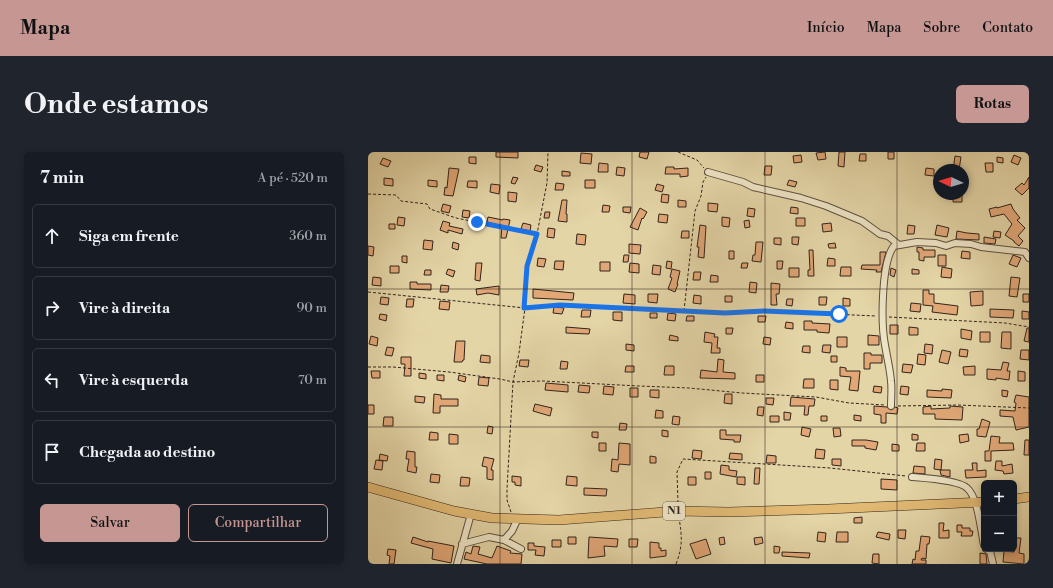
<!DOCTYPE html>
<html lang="pt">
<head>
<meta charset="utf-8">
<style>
  :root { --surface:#171b24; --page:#20242c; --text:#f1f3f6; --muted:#9ea1a6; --line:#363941; --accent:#c59692 }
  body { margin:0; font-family:"Libre Bodoni",serif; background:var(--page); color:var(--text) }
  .controls { position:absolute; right:12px; bottom:12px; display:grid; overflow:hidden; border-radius:6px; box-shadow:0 2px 6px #0003 }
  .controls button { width:36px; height:36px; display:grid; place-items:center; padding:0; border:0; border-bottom:1px solid var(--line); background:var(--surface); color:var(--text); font:20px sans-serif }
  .compass { position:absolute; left:565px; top:12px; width:36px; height:36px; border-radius:50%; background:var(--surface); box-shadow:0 2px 6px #0003; rotate:274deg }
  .stop { position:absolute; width:12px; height:12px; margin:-9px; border:3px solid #1a73e8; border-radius:50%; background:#fff }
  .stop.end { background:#1a73e8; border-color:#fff; box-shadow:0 1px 4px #0008 }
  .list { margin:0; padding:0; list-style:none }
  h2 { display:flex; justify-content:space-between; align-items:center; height:52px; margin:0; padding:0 16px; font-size:17px }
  h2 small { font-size:13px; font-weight:400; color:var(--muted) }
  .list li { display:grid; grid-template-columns:26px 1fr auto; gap:12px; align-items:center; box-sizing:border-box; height:64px; margin:0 8px 8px; padding:0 8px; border:1px solid var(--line); border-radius:6px }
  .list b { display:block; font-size:15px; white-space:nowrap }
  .list em { font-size:13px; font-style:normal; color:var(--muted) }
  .actions { display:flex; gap:8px; padding:12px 16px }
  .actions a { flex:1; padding:9px 0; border:1px solid var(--accent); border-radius:6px; text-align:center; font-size:14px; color:var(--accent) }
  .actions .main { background:var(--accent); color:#111 }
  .icon { flex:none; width:22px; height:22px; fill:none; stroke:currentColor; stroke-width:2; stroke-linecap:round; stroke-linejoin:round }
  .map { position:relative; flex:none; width:661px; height:412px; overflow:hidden; border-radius:6px }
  header { display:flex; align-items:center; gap:24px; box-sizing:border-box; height:56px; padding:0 20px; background:var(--accent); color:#111 }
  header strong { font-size:19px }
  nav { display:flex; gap:22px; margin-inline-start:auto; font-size:14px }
  .intro { display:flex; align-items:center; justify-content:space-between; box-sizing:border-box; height:96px; padding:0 24px }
  h1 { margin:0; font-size:28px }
  .button { padding:10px 18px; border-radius:6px; background:var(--accent); color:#111; font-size:14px; font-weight:700 }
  main { display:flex; gap:24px; padding:0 24px }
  aside { flex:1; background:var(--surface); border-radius:6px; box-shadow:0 2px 6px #0003 }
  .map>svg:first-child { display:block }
</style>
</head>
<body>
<header>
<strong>Mapa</strong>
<nav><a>Início</a><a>Mapa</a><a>Sobre</a><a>Contato</a></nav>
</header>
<div class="intro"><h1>Onde estamos</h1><a class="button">Rotas</a></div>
<main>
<aside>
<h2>7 min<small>A pé · 520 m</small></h2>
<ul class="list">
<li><svg class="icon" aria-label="ahead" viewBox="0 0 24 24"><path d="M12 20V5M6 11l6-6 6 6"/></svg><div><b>Siga em frente</b></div><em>360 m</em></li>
<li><svg class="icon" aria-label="right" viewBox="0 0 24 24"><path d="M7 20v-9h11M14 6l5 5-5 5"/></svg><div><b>Vire à direita</b></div><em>90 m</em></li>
<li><svg class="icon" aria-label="left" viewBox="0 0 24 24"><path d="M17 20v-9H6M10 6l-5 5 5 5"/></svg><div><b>Vire à esquerda</b></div><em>70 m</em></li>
<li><svg class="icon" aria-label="arrive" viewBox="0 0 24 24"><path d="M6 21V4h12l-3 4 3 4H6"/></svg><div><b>Chegada ao destino</b></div></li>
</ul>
<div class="actions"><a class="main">Salvar</a><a>Compartilhar</a></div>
</aside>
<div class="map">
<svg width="661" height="412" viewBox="0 0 661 412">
  <rect width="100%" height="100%" fill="#e4d5a7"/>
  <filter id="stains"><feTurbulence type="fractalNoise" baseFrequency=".005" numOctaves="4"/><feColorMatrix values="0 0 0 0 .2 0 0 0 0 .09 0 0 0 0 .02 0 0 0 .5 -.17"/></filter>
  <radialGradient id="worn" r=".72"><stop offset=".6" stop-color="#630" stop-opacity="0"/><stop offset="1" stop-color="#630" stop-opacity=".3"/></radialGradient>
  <path fill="#e1a777" stroke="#31241b" d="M128,0H150V6L128,5Z
    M272,0H281L279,7L271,5Z
    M457,0L458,7L450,8L448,1Z
    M471,0H477L476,15L470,14Z
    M520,0H526V7H520Z
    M213,1L224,2L223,12L212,11Z
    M492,2H498V9H491Z
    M433,3L434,10L426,11L425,4Z
    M646,3L653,6L650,13L643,10Z
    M587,4L593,5L591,18H585Z
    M101,5H108V12L101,11Z
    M629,5L635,6V11L629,10Z
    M15,6L23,9L20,15L12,12Z
    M231,11L240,12V20H230Z
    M617,11H625V20H618Z
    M168,13L175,15L173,20L166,18Z
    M397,14H404L403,23H396Z
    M249,15L257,16L256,24L248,23Z
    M298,15H306V17L320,16V24L312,25V22H297Z
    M81,16L91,17L85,44L76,43L77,35L79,36Z
    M558,16L566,17V24L557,23Z
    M194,19L202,20V24H194Z
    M145,25L150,26L147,32L143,31Z
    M661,25V36L654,43L647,37L654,31L656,33Z
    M16,26L25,27V34L16,33Z
    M60,28L69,29V35L60,34Z
    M217,28H227V36H217Z
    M421,28L429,30L427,35L419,33Z
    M100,29H109V36L99,35Z
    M188,31L196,32L195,38H187Z
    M123,32L132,33L131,42L122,40Z
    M289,32L296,34L294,40L287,38Z
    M140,40L149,41L148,50L140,49Z
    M294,42L301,43L300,51L293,50Z
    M585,42H594V50H585Z
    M194,48H199L198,62H199V70L190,69Z
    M310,48L318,49V55H310Z
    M340,51L350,52L349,60L340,59Z
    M75,52L83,54L81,61L73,59Z
    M643,52L645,57L652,66L649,68L657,76L650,84L655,89L651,94L646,90V89L637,83L644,72L636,62L623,65L621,57L629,55V56Z
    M235,53L242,54L241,60H234Z
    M255,55H263L262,61L255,60Z
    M423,55L430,56V62L422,61Z
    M272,56L279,60L275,67L274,66L270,78L262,75Z
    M380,56L387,57L386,65L379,64Z
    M95,58L102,59L101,66L94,65Z
    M177,60H182L181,66H176Z
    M291,62L300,63L299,71L290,70Z
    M30,65L37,66L36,74L29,73Z
    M120,65L135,68V67L142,68L138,86H133L134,74L119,70Z
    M354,65L362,66L361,75L354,74Z
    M428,66H437V74H428Z
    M381,68L382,75L377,76L376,69Z
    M75,69L82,71L81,74L95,77L94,82L80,78V81L72,78Z
    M155,71L163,73L162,79L153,77Z
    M463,71L464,79L455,80L454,72Z
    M21,72H27V77H21Z
    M332,73L338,74L336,106L330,105L331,95H329Z
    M540,73L547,74L546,82H539Z
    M569,73L581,76L579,85L567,83Z
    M180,76L187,77L186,86L179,85Z
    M314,79H321V86H313Z
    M589,79L599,81L611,82V88L588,87Z
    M626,79L633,80L632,86L625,85Z
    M209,82L218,83L217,93L208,92Z
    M424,85H431L430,93L424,92Z
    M616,85L628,87L627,92L616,91Z
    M406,86H413V93L406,92Z
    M56,88L65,89L64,98L55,97Z
    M85,90L91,92L90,98L84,96Z
    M388,90H395L393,110L384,109L385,103H387Z
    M467,91L468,96H461L460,92Z
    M261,92L273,93L272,102L261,101Z
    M0,94L6,95L5,104L0,103Z
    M549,95L555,96V98H567V105H556V109L551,108V100H549Z
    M441,98H445L446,124H440V118H442Z
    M361,99H366V107H361Z
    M594,99L602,100V107L593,106Z
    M512,100H518L513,120H508L509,118L493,117L494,113H512Z
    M256,103H261L260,110H255Z
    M570,103H578V114H570Z
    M645,103L653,106L649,115L641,112Z
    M34,104H39V111L34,110Z
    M170,106L178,107L176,115L169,114Z
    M460,106L467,107V114H459Z
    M187,109H196L195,118L186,117Z
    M299,109L304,110L303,117L298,116Z
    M409,109H415L414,117H409Z
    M232,110H242V119H232Z
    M108,111H114L112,129L107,128Z
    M262,111L271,112V121L261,120Z
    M374,111H380L379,116H373Z
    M285,113L293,114L292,123L284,122Z
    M22,114H31V121H22Z
    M473,115H483V124H472Z
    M574,115L584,117L583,126L573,125Z
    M421,116H431V125H421Z
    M523,116L528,118L526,125L522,123Z
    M80,117L87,119L85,125L78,122Z
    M304,117L312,119L309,132H310L307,140L300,137L304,126L302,125Z
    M544,117L551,118V122H544Z
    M57,118H63V123H56Z
    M326,120H333L332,128H325Z
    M343,123L350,124V130H342Z
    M5,125L13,126V134L4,133Z
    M643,125L652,126L649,145L641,144Z
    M42,130H49V132H63V138L42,137Z
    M382,130L389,131L388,141L381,140Z
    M403,131L412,132L411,142H408L409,153H403Z
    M73,133L81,134L80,140H72Z
    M131,134V143L120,141L109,143L108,137Z
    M165,137L206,141L205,148L165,146Z
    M555,138H561V142H566V151L590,154L589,163L564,160L565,154L555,153Z
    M615,139V153L603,154L602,140Z
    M256,142L267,143V152L255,151Z
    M280,142H290L289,151L280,150Z
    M655,142H661V150H655Z
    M326,143L333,144V152L325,151Z
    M357,144H364V150H357Z
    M13,145L21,146L20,153L12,152Z
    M451,145H459L458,153H451Z
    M475,146L482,147V154H475Z
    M39,147H46L45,155H38Z
    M419,147H425L424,154L418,153Z
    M72,149L82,150L81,158L71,157Z
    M543,151L553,152L552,160L542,159Z
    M186,155L196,156L194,162L185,161Z
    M622,157L646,158L645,166L622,165Z
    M214,158H223L222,165H213Z
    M654,159L661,160V167H654Z
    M245,160H254V169L245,168Z
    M282,161H289V166H282Z
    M300,161L308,162L307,169L299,168Z
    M12,162L19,163L18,169L11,167Z
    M319,164H326V169H318Z
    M390,164H398L397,170H390Z
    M436,169H444V171L462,172L461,181L449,180V178H436Z
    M418,170L425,171V177L417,176Z
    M522,173H530V182H522Z
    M198,175L222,177L221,182L198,181Z
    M541,175L550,176V183H541Z
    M358,176H365L364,182H358Z
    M659,176H661V190L656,189Z
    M593,177L604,179L603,188L593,186Z
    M337,180L347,182L346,185H350L349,196H352V201H343L344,191L336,190Z
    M612,180H622V190H612Z
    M634,180H643V197L633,196Z
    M302,183L310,185V189L301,188Z
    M500,183L511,184V193H500Z
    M3,184L10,186L9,194L1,192Z
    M396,185L403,186L402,193L395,192Z
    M469,185H479V195H469Z
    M88,189H97L96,208H95L94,210H86Z
    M258,192L266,193V199L258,198Z
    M557,192L565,193L564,202L556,201Z
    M455,193H463L462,201L454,200Z
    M435,194H442V201L434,200Z
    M19,195L26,196L24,204L17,203Z
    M592,197L600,198L599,205L591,204Z
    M574,198L583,200L580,212L571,210Z
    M653,198H661V208L652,207Z
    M496,201H503V203H514V211H502V217H496Z
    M550,202L558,203L557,213L549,212Z
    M113,203L122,204V211L112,210Z
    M463,204H469V210H463Z
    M33,205H43V224H36L37,212H33Z
    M350,207L356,208L355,220L367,221V227L332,226L333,218L349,220Z
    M152,208H161L160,215L151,214Z
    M193,209L200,210L199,217H192Z
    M635,210L641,211L639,219H642L641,228L628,226V228L619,227V217L633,218Z
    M535,212L545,213L543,221L534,220Z
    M258,214H266V220H257Z
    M297,214H306V223H296Z
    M607,214V223H596L595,215Z
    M472,215L478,216V219H492L490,239L481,238L483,225L472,224Z
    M3,219H12V226H4Z
    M650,219L657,220V229H650Z
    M51,221L58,222V227L51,226Z
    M69,223H76V229L69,228Z
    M91,223L98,225L97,230L90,228Z
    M388,223H396V230H388Z
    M111,225L121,226L120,234L110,233Z
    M436,227H446V236H435Z
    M462,228H470V238L462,237Z
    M178,231L200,233V240L177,238Z
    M211,233L222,234L221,241L210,240Z
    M236,234L246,235L245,243L235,242Z
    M506,234L514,235L513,241L505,240Z
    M533,234L541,235L540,243L532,242Z
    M262,236H270V245H262Z
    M574,237L584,238L583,246L559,245V238L574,239Z
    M282,238H291V246L282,245Z
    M634,238L640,239L639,245L634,244Z
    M66,242L73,243V247H90V254H72V261H65Z
    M357,242H364V252L356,251Z
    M648,243L661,245V275L648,278L645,265L632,264V258L647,259L648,251L646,250Z
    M47,244L57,245L56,251L47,250Z
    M423,245L447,247L446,254H441L440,263H436L437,254H422Z
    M398,246H406L405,253L398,252Z
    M167,252L184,256L182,264L165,259Z
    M0,253H6V262H0Z
    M506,254L519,255L523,258L527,255L530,256L529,262L518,261V271H513V263L506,262Z
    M563,254V257L582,256V254L595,255L594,268L567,267V262H555V255Z
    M390,255H396L395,264L389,263Z
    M288,258L295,259V266H287Z
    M416,260L423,261L422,268H416Z
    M486,263L493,264V269L486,268Z
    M305,264L312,265L311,273L304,272Z
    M402,264H411V270H402Z
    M453,264H459V269H453Z
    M16,265H25V274H15Z
    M614,267L622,270L618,285L609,284V277H611Z
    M252,271L259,272L258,278H251Z
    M120,274L125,275L124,282L119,281Z
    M434,275L443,277L441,285L433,283Z
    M465,276H472L473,284L466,285Z
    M294,278L300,279V285L294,284Z
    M352,278H358V283H373L372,290H366V288L352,287Z
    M62,280L70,281V288H61Z
    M224,280H230V286L224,285Z
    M81,282L90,283V292H81Z
    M544,282L550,283V288H544Z
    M600,282L601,289L592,291L591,283Z
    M623,284L632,285L631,291H645L646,298L623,299V309H617V299H621Z
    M484,288H498L510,290L508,298L497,296V294H484Z
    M657,288H661V303H656Z
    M231,291H238V299H231Z
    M251,291L262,292V313L251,312L250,320L243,319L244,307L250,308Z
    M549,291H557V299H548Z
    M524,292L531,293V299H524Z
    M448,297L457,298L456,307L447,306Z
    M325,298L334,299L333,307L324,306Z
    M39,299L47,300V315H49L48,321L39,319L41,307H38Z
    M362,301L374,302V308L361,307Z
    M12,302L20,304L19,309L11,308Z
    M399,303L408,304V311H398Z
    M282,304L288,305V311H282Z
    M116,305L126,307L123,318H125V328L119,327V315L114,314Z
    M464,307H473V314L464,313Z
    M567,307L574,308L573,318L566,317Z
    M8,308L15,309L14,318L6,317Z
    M628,309H634V314L644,312L645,321L636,322L635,319L627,318Z
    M604,311H609V319L618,318V325L598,326L597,318H605Z
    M353,313L361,314V318L369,319L368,325L352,322Z
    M546,314L557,315V322L545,321Z
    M387,316H392L391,332H386Z
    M572,318H582V325L573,323Z
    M337,320H343V327H337Z
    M63,322L72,323L71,331L62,330Z
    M144,324L153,325V334L147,333V330H144Z
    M199,324L209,325V334L198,333Z
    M93,325L102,326L101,334H92Z
    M320,325H328V333H320Z
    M369,325H377V333L369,332Z
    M513,327L529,328V338L513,337Z
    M216,336L239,337L238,344L216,343Z
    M494,365V371H486V366Z
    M571,371H576L575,379L581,378V386H571Z
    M589,373H594V376H602V379H605L604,384H593L594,380H589Z
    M530,378H538L537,387L530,386Z
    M450,380L458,381L457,390L449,389Z
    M469,380H480V390H468Z
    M510,380L522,382L521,388L508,385Z
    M553,384L562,385L561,392H559L558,407L554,406L553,408H558V412H544L545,407L547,408L548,399H551Z
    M45,385L60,390V389L86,394L83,411L64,407L65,397L43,391Z
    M200,385H208V392H200Z
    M221,385L250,387L249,395L236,394L237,404L220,406Z
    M356,385L357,392L352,393L351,386Z
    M394,385L395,391L387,393L386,386Z
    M646,386H653L651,401L656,402V412L635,410L636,399L646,400Z
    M261,387H270L269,395H261Z
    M338,387L343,402L328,407L322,392Z
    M184,388H193V395H184Z
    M282,390L291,391V396H293V399L298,398V404L282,406Z
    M160,391H166V394L177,395L176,404L167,403L168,398H160Z
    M105,394L112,395L110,402L124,406L129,394L143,399L142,401L154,402L153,412H119L96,407L98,400L103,402Z
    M406,394L412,395L411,401H406Z
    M20,397L28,398L26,412H21L22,404L19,403Z
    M414,400L442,401L441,406L414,404Z
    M612,401L618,402L619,412H612Z
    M505,402H511V412L504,411Z"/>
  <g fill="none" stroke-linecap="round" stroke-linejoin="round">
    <defs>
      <path id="minor" d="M340,20L375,30L385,35L433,46L458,54L494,69L512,82L520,84L531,93
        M523,254C523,246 524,237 523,229C522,217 519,205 517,193C513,172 513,110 526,94L549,90L568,91L578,94L587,91L603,92L613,95L657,100L661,106
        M544,325C556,326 591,328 599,336C610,345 613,379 616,393
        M136,388L144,379L150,366
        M94,392L121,385L136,388L153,397
        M618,397L622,399L625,412
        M89,412L103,362"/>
      <path id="highway" d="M0,335L86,359L124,366L191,368L310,359L360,360L460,357L616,350
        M646,347L661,345"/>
    </defs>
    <use href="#minor" stroke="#5e503e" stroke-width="8"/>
    <use href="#highway" stroke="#31241b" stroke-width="10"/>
    <path stroke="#31241b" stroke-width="1" stroke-dasharray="3 2" stroke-linecap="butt" d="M310,0L329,8L336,16
      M0,42L28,43L33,49L59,52L62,57L88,66L168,82
      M0,140L157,156L192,153L357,161L396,159L508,164
      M316,159L327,59L333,44L335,30L338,25
      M521,165L637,171L661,175
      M0,215H25L81,220L132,227L145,230L175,229L271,234L321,236L374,241L448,245L481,251L517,253
      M530,254L590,253L661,256
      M310,351L309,320L315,307L462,316L538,324
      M143,360L139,348V337L145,230L151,201L157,156L159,114L169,82L179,31L180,0
      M308,412C315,394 314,384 311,366"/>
    <use href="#minor" stroke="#ede4c6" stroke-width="6"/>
    <use href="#highway" stroke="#e2ba74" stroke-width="9"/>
  </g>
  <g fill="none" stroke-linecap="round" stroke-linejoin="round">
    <path stroke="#1a73e8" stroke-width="5" d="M109,70L169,82L159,114L156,156L192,153L357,161L396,159L471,162"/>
  </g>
  <path fill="none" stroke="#31241b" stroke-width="1" stroke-opacity="0.55" d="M132,0V412M264,0V412M397,0V412M529,0V412M0,137H661M0,275H661"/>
  <g text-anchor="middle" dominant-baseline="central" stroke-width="4" stroke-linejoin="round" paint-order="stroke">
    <rect fill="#ede4c6" stroke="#695e4e" stroke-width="1" x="295" y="350" width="22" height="18" rx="3"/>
    <g font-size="11" font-weight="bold" fill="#31241b">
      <text x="306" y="359">N1</text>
    </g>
  </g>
  <rect width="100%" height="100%" filter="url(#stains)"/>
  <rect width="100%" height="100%" fill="url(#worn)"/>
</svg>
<div class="controls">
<button>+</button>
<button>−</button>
</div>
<svg class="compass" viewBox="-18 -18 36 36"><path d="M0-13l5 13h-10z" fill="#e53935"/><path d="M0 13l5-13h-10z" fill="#9ea1a6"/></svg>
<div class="stop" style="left:471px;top:162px"></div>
<div class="stop end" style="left:109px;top:70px"></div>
</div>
</main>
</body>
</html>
